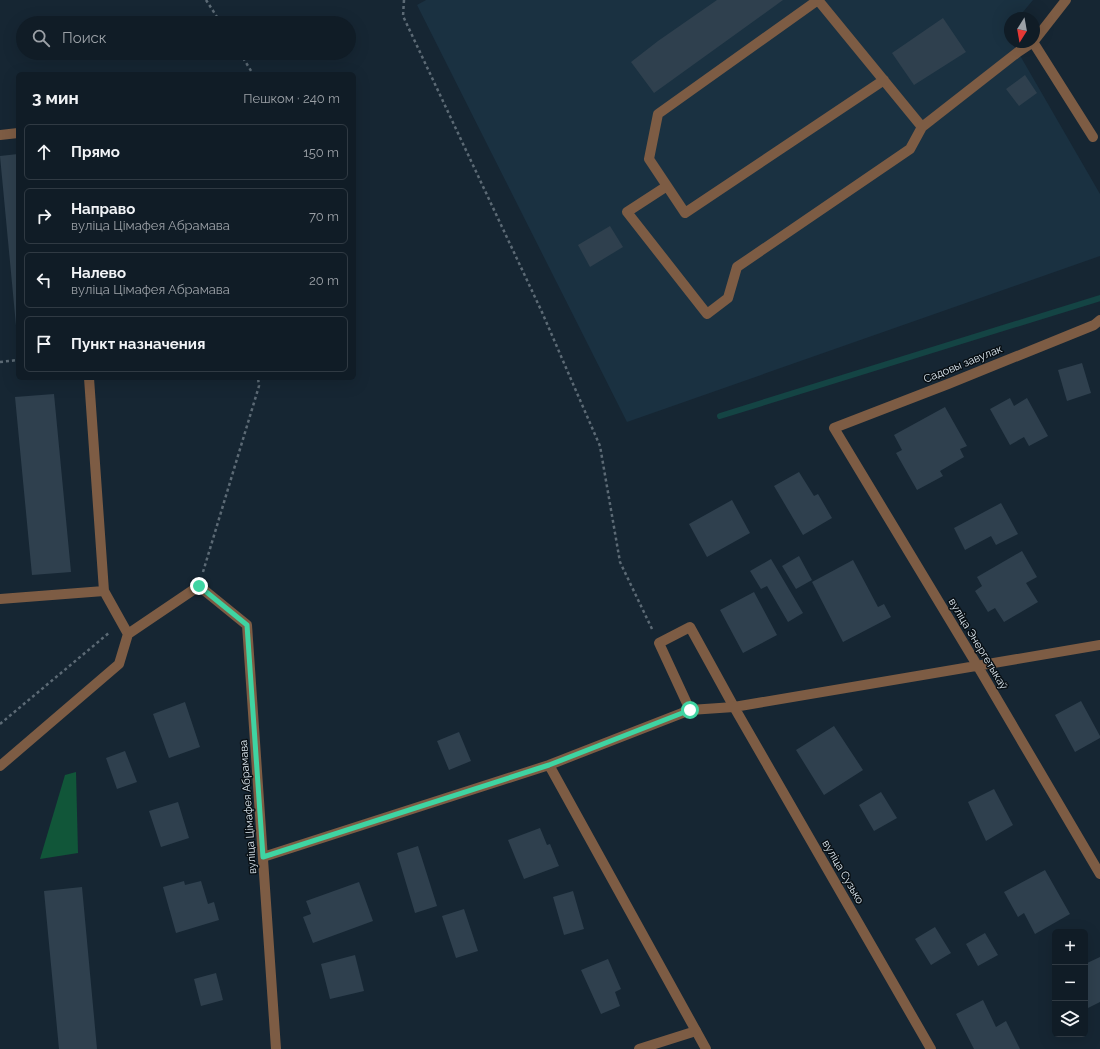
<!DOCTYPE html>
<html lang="ru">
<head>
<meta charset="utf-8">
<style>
  :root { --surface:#101c26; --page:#1e2932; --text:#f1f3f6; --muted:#9ca1a7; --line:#303a43 }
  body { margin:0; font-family:Raleway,sans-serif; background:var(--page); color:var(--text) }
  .controls { position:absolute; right:12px; bottom:12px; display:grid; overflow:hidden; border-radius:6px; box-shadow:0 4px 16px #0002 }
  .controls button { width:36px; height:36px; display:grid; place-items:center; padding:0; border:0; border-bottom:1px solid var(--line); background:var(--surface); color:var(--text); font:20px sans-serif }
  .compass { position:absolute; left:1004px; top:12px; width:36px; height:36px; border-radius:50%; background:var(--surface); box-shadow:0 4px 16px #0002; rotate:191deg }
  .stop { position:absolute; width:12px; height:12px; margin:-9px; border:3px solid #3fd4a2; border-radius:50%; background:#fff }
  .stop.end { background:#3fd4a2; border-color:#fff; box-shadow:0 1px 4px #0008 }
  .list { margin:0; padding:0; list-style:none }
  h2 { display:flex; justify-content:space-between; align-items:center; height:52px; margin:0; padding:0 16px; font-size:17px }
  h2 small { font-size:13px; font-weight:400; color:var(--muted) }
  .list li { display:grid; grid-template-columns:26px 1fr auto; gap:12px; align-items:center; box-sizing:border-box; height:56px; margin:0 8px 8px; padding:0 8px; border:1px solid var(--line); border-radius:6px }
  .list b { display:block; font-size:15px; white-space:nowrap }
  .list p { margin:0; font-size:13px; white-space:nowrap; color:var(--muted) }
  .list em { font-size:13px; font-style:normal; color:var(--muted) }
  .icon { flex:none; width:22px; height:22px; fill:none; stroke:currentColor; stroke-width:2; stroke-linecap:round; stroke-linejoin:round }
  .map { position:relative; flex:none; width:1100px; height:1049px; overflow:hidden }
  .search { position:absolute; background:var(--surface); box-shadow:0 4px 16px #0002; left:16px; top:16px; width:340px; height:44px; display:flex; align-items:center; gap:10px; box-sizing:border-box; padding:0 14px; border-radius:22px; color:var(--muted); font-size:15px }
  .panel { position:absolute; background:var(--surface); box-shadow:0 4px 16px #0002; left:16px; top:72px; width:340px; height:308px; border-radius:6px }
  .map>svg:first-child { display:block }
</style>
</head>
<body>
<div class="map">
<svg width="1100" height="1049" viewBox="0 0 1100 1049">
  <rect width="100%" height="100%" fill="#162633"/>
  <path fill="#1a3141" d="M426,0H1033L1018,18H1010V28L1005,34L1018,52L1100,194V256L627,422L417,5Z"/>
  <path fill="#115639" d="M76,772L78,853L40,859L65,775Z"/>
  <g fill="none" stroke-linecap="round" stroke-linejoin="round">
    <path stroke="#144444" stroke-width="6" d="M720,416L1100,298"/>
  </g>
  <path fill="#2f404e" d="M717,0H783L654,93L631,62L658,41Z
    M943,18L966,52L914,85L892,53Z
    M1025,75L1037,93L1019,106L1006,89Z
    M18,154V336H17L0,156Z
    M610,226L623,247L590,267L578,245Z
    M1082,363L1091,393L1067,401L1058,370Z
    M54,394L71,572L32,575L15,397Z
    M1010,398L1014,406L1027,398L1048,436L1029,446L1024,437L1010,445L990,409Z
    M945,407L967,446L960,449L964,457L940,471L943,476L917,490L896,453L902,450L894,435Z
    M799,472L814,496L818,494L832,518L803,535L774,486Z
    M732,500L750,533L707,557L689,524Z
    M1001,503L1018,534L996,545L991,536L965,550L954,528Z
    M1022,551L1037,577L1026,583L1038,602L1004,622L995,608L988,612L975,591L982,586L977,577Z
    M799,556L812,580L796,589L782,566Z
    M771,559L803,613L788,622L767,586L761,589L750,571Z
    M853,560L878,607L884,604L891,617L843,642L812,582Z
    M754,592L777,635L743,653L720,610Z
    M1081,701L1100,736V738L1075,752L1055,715Z
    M185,702L200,747L169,758L153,714Z
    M834,726L863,770L824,795L796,750Z
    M459,732L471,761L449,770L437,741Z
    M125,751L137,782L117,789L106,758Z
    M994,789L1013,825L986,841L968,802Z
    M881,792L897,818L874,831L859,805Z
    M178,802L189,838L161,847L149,811Z
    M540,828L547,845L550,844L559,866L524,879L508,840Z
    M418,846L437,906L415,913L397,853Z
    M1045,870L1070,914L1035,934L1024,913L1018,917L1004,892Z
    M184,881L185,885L201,881L208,904L214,902L219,920L176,933L163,887Z
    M359,882L373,921L313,943L303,917L311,914L306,901Z
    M82,887L97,1049H59L44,891Z
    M573,891L584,929L564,935L553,897Z
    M464,909L478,951L456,958L442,916Z
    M935,927L951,953L931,965L915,939Z
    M985,933L998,955L978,966L966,944Z
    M355,955L364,991L330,999L321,964Z
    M1100,957V1002L1088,1008L1085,1003V964Z
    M608,959L621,989L615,992L620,1006L601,1014L581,970Z
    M216,973L223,1000L201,1006L194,979Z
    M983,1000L996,1027L1006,1021L1020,1049H974L956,1014Z"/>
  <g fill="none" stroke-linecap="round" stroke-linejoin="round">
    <path stroke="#5c6a75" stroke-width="2.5" stroke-dasharray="3 3" stroke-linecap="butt" d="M206,0L221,23
      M404,0L403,16L541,310L600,446L620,562L652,629
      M240,53L253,74
      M0,362L18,360
      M203,572L259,386L258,378
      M0,724L110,632"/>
    <path stroke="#7d5c44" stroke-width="10" d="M1034,41L1066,0
      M1033,42L1093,137
      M884,80L685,213L649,159L658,114L818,0L922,127L1018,52L1033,42
      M0,135L18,133
      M667,186L627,212L707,314L728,298L737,267L910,149L922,127
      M0,599L104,591
      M128,634L199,586
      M690,710L659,643L690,627L734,707
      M0,766L119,664L128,634L104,591L89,378
      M639,1049L696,1031"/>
    <path stroke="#7d5c44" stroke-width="10" d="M1100,320L1094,325L948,384L834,428L977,665L1100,874
      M199,586L247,625L276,1049
      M734,707L931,1049
      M549,765L706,1049
      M263,857L549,765L690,710L734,707L1100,645"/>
  </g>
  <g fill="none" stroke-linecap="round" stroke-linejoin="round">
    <path stroke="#3fd4a2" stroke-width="5" d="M199,586L247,625L263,857L549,765L690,710"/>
  </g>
  <g text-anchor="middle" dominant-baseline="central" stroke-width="3" stroke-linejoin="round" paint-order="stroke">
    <g font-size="11" fill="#dfeaf2" stroke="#080f14">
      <text transform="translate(963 364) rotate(-22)">Садовы завулак</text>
      <text transform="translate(978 644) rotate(59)">вуліца Энергетыкаў</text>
      <text transform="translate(248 807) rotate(-94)">вуліца Цімафея Абрамава</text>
      <text transform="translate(843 872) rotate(60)">вуліца Сузько</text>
    </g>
  </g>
</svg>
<div class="controls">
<button>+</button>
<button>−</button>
<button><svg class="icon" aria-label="layers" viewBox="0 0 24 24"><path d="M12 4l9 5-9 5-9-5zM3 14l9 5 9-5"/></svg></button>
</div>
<svg class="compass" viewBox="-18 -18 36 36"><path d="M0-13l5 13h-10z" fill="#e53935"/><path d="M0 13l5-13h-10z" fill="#9ca1a7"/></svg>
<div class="stop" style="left:690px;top:710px"></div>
<div class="stop end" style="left:199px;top:586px"></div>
<div class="search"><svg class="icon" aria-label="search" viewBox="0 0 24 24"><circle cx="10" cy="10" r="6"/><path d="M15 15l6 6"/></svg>Поиск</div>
<section class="panel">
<h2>3 мин<small>Пешком · 240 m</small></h2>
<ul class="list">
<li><svg class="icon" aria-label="ahead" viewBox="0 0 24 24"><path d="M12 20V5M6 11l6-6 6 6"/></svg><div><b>Прямо</b></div><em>150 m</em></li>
<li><svg class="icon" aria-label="right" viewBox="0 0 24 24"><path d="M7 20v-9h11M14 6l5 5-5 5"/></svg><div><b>Направо</b><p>вуліца Цімафея Абрамава</p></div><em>70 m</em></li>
<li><svg class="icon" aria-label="left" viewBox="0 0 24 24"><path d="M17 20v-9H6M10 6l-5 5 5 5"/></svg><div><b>Налево</b><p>вуліца Цімафея Абрамава</p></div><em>20 m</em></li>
<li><svg class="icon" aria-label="arrive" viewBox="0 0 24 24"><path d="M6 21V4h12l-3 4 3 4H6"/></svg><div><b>Пункт назначения</b></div></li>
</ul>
</section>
</div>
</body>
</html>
